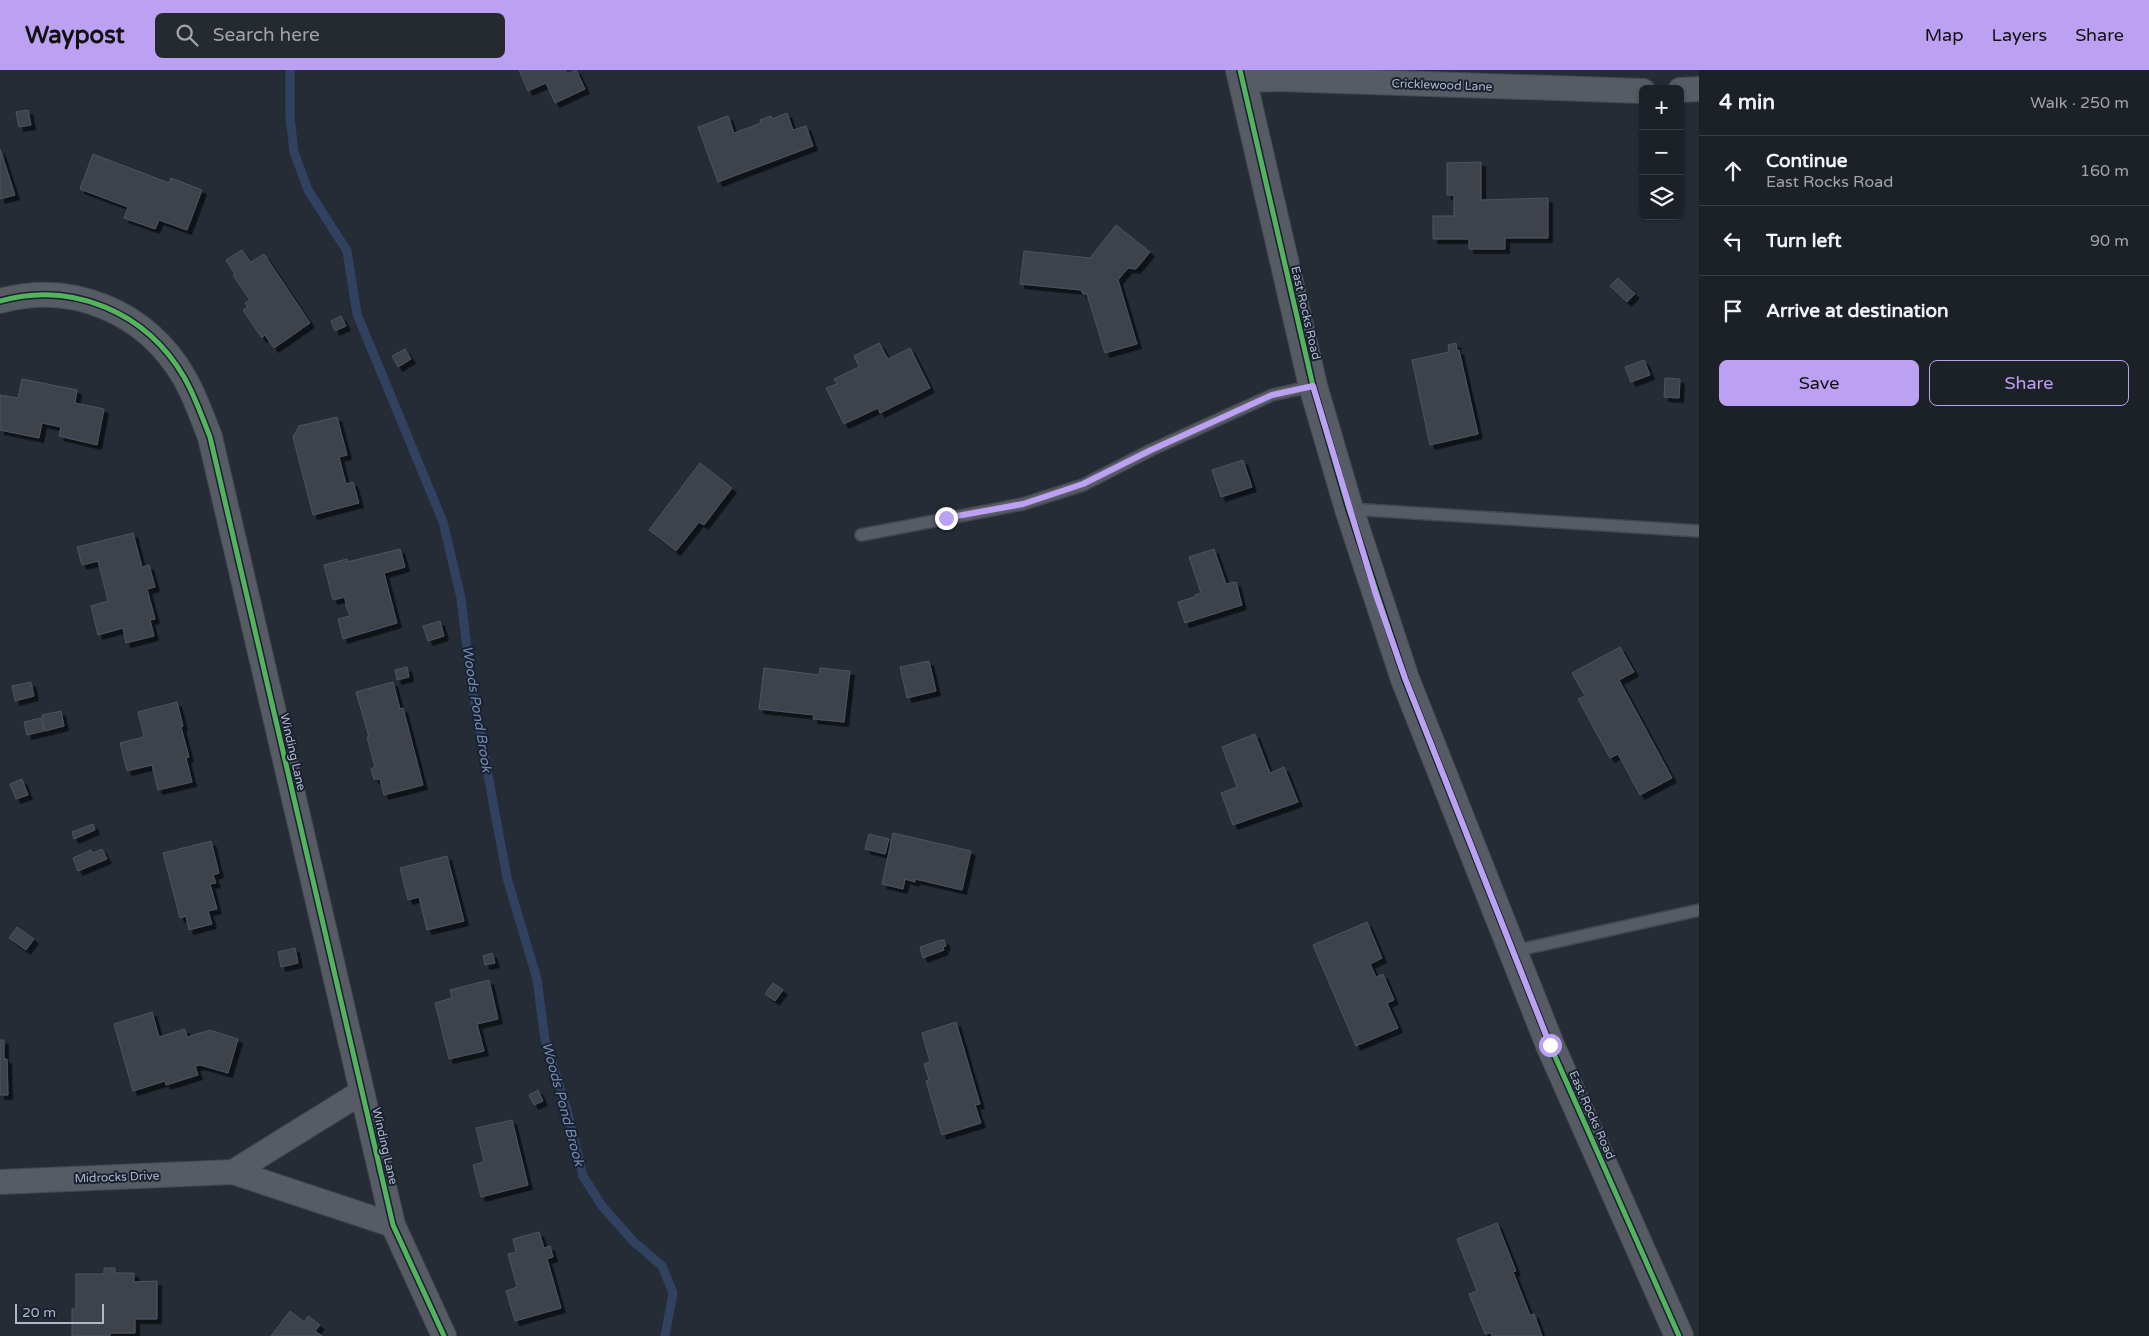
<!DOCTYPE html>
<html lang="en">
<head>
<meta charset="utf-8">
<style>
  :root { --surface:#1c2128; --page:#252930; --text:#f1f3f6; --muted:#a0a3a8; --line:#3a3e45; --accent:#bca0f2 }
  body { margin:0; font-family:"Varela Round",sans-serif; background:var(--page); color:var(--text) }
  .controls { position:absolute; right:15px; top:15px; display:grid; overflow:hidden; border-radius:8px; box-shadow:0 1px 4px #0004 }
  .controls button { width:45px; height:45px; display:grid; place-items:center; padding:0; border:0; border-bottom:1px solid var(--line); background:var(--surface); color:var(--text); font:25px sans-serif }
  .scale { position:absolute; left:15px; bottom:12px; width:89px; box-sizing:border-box; padding-left:5px; border:2px solid #afb7c8; border-top:0; font-size:14px; line-height:18px; white-space:nowrap; color:#afb7c8; -webkit-text-stroke:4px #192131; paint-order:stroke }
  .stop { position:absolute; width:15px; height:15px; margin:-11px; border:4px solid #bca0f2; border-radius:50%; background:#fff }
  .stop.end { background:#bca0f2; border-color:#fff; box-shadow:0 1px 5px #0008 }
  .list { margin:0; padding:0; list-style:none }
  h2 { display:flex; justify-content:space-between; align-items:center; height:65px; margin:0; padding:0 20px; font-size:21px }
  h2 small { font-size:16px; font-weight:400; color:var(--muted) }
  .list li { display:grid; grid-template-columns:32px 1fr auto; gap:15px; align-items:center; box-sizing:border-box; height:70px; padding:0 20px; border-top:1px solid var(--line) }
  .list b { display:block; font-size:19px; white-space:nowrap }
  .list p { margin:0; font-size:16px; white-space:nowrap; color:var(--muted) }
  .list em { font-size:16px; font-style:normal; color:var(--muted) }
  .actions { display:flex; gap:10px; padding:15px 20px }
  .actions a { flex:1; padding:11px 0; border:1px solid var(--accent); border-radius:8px; text-align:center; font-size:18px; color:var(--accent) }
  .actions .main { background:var(--accent); color:#111 }
  .icon { flex:none; width:28px; height:28px; fill:none; stroke:currentColor; stroke-width:2; stroke-linecap:round; stroke-linejoin:round }
  .map { position:relative; flex:none; width:1699px; height:1266px; overflow:hidden }
  header { display:flex; align-items:center; gap:30px; box-sizing:border-box; height:70px; padding:0 25px; background:var(--accent); color:#111 }
  header strong { font-size:24px }
  nav { display:flex; gap:28px; margin-inline-start:auto; font-size:18px }
  .search { width:350px; height:45px; background:var(--page); display:flex; align-items:center; gap:12px; box-sizing:border-box; padding:0 18px; border-radius:8px; color:var(--muted); font-size:19px }
  main { display:flex }
  aside { flex:1; background:var(--surface) }
  .map>svg:first-child { display:block }
</style>
</head>
<body>
<header>
<strong>Waypost</strong>
<div class="search"><svg class="icon" aria-label="search" viewBox="0 0 24 24"><circle cx="10" cy="10" r="6"/><path d="M15 15l6 6"/></svg>Search here</div>
<nav><a>Map</a><a>Layers</a><a>Share</a></nav>
</header>
<main>
<div class="map">
<svg width="1699" height="1266" viewBox="0 0 1699 1266">
  <defs>
    <filter id="shadow"><feDropShadow dx="4.5" dy="4.5" stdDeviation="0" flood-color="#0009"/></filter>
  </defs>
  <rect width="100%" height="100%" fill="#262c36"/>
  <g fill="none" stroke-linecap="round" stroke-linejoin="round">
    <path stroke="#314261" stroke-width="9" d="M290,0V47L294,82L308,120L347,181L357,244L443,452L461,528L471,612L507,808L537,909L545,970L567,1040L583,1106L602,1136L633,1171L662,1196L673,1223L665,1266"/>
  </g>
  <path fill="#3d424c" stroke="#4e545e" filter="url(#shadow)" d="M519,0H565L567,4L576,0L585,19L555,33L546,13L528,21Z
    M28,40L31,55L19,57L16,42Z
    M787,43L793,60L806,56L813,76L718,112L698,57L728,46L734,63L761,53L760,50L771,46L772,49Z
    M0,79L15,125L0,129Z
    M93,84L169,113L171,108L202,120L187,160L159,150L155,159L124,148L128,137L80,119Z
    M1481,92V130L1548,128V168H1505V179H1469V169H1433V146H1454V125H1447V93Z
    M1116,155L1150,182L1136,199L1128,198L1118,210L1137,274L1105,283L1087,224H1083L1081,220L1020,214L1024,181L1090,188Z
    M242,180L251,192L264,184L310,253L274,278L265,265L262,268L243,240L248,237L245,233L250,230L233,205L235,204L226,190Z
    M1618,208L1635,224L1627,232L1610,216Z
    M341,246L346,256L335,261L331,251Z
    M879,273L888,289L910,278L930,318L880,343L878,338L844,354L826,318L837,314L834,309L859,297L854,286Z
    M1456,273L1457,281L1459,280L1478,364L1430,375L1412,290L1449,282L1448,275Z
    M405,279L411,289L398,297L392,286Z
    M1644,290L1650,305L1631,312L1625,297Z
    M1665,308L1680,309L1679,328L1664,327Z
    M22,309L77,320L75,333L104,339L97,375L59,366L61,357L42,353L39,368L0,360V325L18,328Z
    M337,347L347,385L339,387L346,414L353,412L359,433L313,445L293,367L299,356Z
    M1243,390L1252,417L1221,427L1212,400Z
    M700,393L732,418L704,455L699,452L676,481L649,460Z
    M133,463L142,497L149,495L155,517L147,519L155,549L150,550L154,566L126,573L123,558L98,565L91,536L108,531L98,491L82,495L77,477Z
    M400,479L405,497L384,503L397,553L343,569L338,549L350,546L346,536L345,527L333,530L324,495L347,489V492Z
    M1214,479L1226,514L1236,512L1242,535L1185,553L1178,532L1195,527V525L1201,523L1189,487Z
    M440,551L444,566L428,571L423,556Z
    M1620,577L1634,602L1619,610L1672,708L1640,725L1618,684L1610,688L1578,629L1585,626L1572,603Z
    M929,591L936,621L907,628L900,597Z
    M407,597L409,607L397,610L395,600Z
    M764,598L819,605L820,598L850,601L844,652L813,649L814,645L759,639Z
    M31,612L34,626L15,631L12,616Z
    M393,612L400,639L403,638L423,715L384,725L380,709H374L371,699L375,697L367,667H369L356,622Z
    M177,632L183,656L181,657L189,687L186,688L192,712L158,720L152,695L127,701L120,673L144,667L138,642Z
    M61,641L64,656L45,661L42,645Z
    M41,648L44,661L27,665L24,652Z
    M1255,664L1270,703L1284,697L1298,732L1233,755L1221,723L1237,717L1222,677Z
    M22,709L28,725L16,729L10,714Z
    M93,754L95,760L74,769L72,762Z
    M893,763L971,781L962,820L915,809V812L905,809L903,819L882,814Z
    M869,764L889,769L885,784L865,779Z
    M211,771L219,803L213,805L216,813L210,814L217,839L208,841L212,854L189,860L186,846L180,848L163,783Z
    M102,779L107,789L78,801L73,788L91,780L93,783Z
    M447,786L464,851L427,860L419,827L408,830L400,798Z
    M1367,852L1382,888L1370,894L1376,907L1383,904L1394,930L1387,933L1398,958L1356,976L1313,875Z
    M17,857L34,869L26,880L9,868Z
    M941,870H944L946,876L943,877L944,880L923,888L920,877Z
    M295,878L298,893L281,897L278,882Z
    M492,883L495,893L485,895L483,886Z
    M489,910L498,949L477,954L484,981L449,989L435,933L452,928L450,920Z
    M773,913L783,920L775,931L765,924Z
    M152,942L159,967L185,959L187,967L210,960L238,969L228,1003L200,995L195,996L198,1005L166,1015L165,1011L133,1021L114,954Z
    M956,952L980,1034L975,1035L981,1053L942,1065L926,1011L929,1010L924,994L930,992L922,963Z
    M0,970H4V989H7L8,1025H0Z
    M538,1020L543,1031L534,1035L529,1025Z
    M512,1050L528,1115L481,1127L473,1095L484,1092L476,1058Z
    M1497,1153L1516,1201L1513,1202L1530,1245L1534,1244L1542,1266H1492L1491,1263L1485,1264L1469,1224L1477,1221L1457,1169Z
    M539,1162L544,1178L550,1176L553,1187L547,1189L561,1238L515,1251L506,1221L517,1217L508,1184L516,1182L513,1169Z
    M104,1198H115V1203H134V1212L157,1211V1249H135V1263H110V1266H72V1239H76V1204H104Z
    M290,1241L304,1252L308,1246L320,1255L315,1261L322,1266H271Z"/>
  <g fill="none" stroke-linecap="round" stroke-linejoin="round">
    <defs>
      <path id="service" d="M1350,439L1699,461
        M861,465L1023,434L1083,415L1151,380L1272,325L1313,316
        M1514,881L1699,840"/>
      <path id="minor" d="M1242,10L1279,9L1643,21
        M1680,20L1699,19
        M0,231C73,211 146,242 184,307C195,326 202,347 210,367L393,1155L444,1266
        M233,1102L362,1022
        M0,1112L233,1102L393,1155"/>
      <path id="tertiary" d="M1240,0L1313,316L1349,439L1405,609L1550,975L1679,1266"/>
    </defs>
    <use href="#service" stroke="#43474f" stroke-width="14"/>
    <use href="#minor" stroke="#43474f" stroke-width="26"/>
    <use href="#tertiary" stroke="#43474f" stroke-width="30"/>
    <use href="#service" stroke="#565b64" stroke-width="11"/>
    <use href="#minor" stroke="#565b64" stroke-width="24"/>
    <use href="#tertiary" stroke="#565b64" stroke-width="28"/>
    <defs>
      <path id="cycleway" d="M1240,0L1313,316L1349,439L1405,609L1550,975L1679,1266
        M0,231C73,211 146,242 184,307C195,326 202,347 210,367L393,1155L444,1266"/>
    </defs>
    <use href="#cycleway" stroke="#192131" stroke-width="8"/>
    <use href="#cycleway" stroke="#56b35d" stroke-width="5"/>
  </g>
  <g fill="none" stroke-linecap="round" stroke-linejoin="round">
    <path stroke="#bca0f2" stroke-width="6" d="M946,448L1023,434L1083,414L1151,380L1272,325L1313,316L1375,522L1405,608L1550,975"/>
  </g>
  <g text-anchor="middle" dominant-baseline="central" stroke-width="4" stroke-linejoin="round" paint-order="stroke">
    <g font-size="12" fill="#afb7c8" stroke="#192131">
      <text transform="translate(1442 15) rotate(2)">Cricklewood Lane</text>
      <text transform="translate(1306 243) rotate(77)">East Rocks Road</text>
      <text transform="translate(293 682) rotate(77)">Winding Lane</text>
      <text transform="translate(1592 1045) rotate(66)">East Rocks Road</text>
      <text transform="translate(385 1076) rotate(77)">Winding Lane</text>
      <text transform="translate(117 1107) rotate(-2)">Midrocks Drive</text>
    </g>
    <g font-size="14" font-style="italic" fill="#748bb2" stroke="#192131">
      <text transform="translate(477 639) rotate(81)">Woods Pond Brook</text>
      <text transform="translate(563 1034) rotate(75)">Woods Pond Brook</text>
    </g>
  </g>
</svg>
<div class="controls">
<button>+</button>
<button>−</button>
<button><svg class="icon" aria-label="layers" viewBox="0 0 24 24"><path d="M12 4l9 5-9 5-9-5zM3 14l9 5 9-5"/></svg></button>
</div>
<div class="scale">20 m</div>
<div class="stop" style="left:1550px;top:975px"></div>
<div class="stop end" style="left:946px;top:448px"></div>
</div>
<aside>
<h2>4 min<small>Walk · 250 m</small></h2>
<ul class="list">
<li><svg class="icon" aria-label="ahead" viewBox="0 0 24 24"><path d="M12 20V5M6 11l6-6 6 6"/></svg><div><b>Continue</b><p>East Rocks Road</p></div><em>160 m</em></li>
<li><svg class="icon" aria-label="left" viewBox="0 0 24 24"><path d="M17 20v-9H6M10 6l-5 5 5 5"/></svg><div><b>Turn left</b></div><em>90 m</em></li>
<li><svg class="icon" aria-label="arrive" viewBox="0 0 24 24"><path d="M6 21V4h12l-3 4 3 4H6"/></svg><div><b>Arrive at destination</b></div></li>
</ul>
<div class="actions"><a class="main">Save</a><a>Share</a></div>
</aside>
</main>
</body>
</html>
